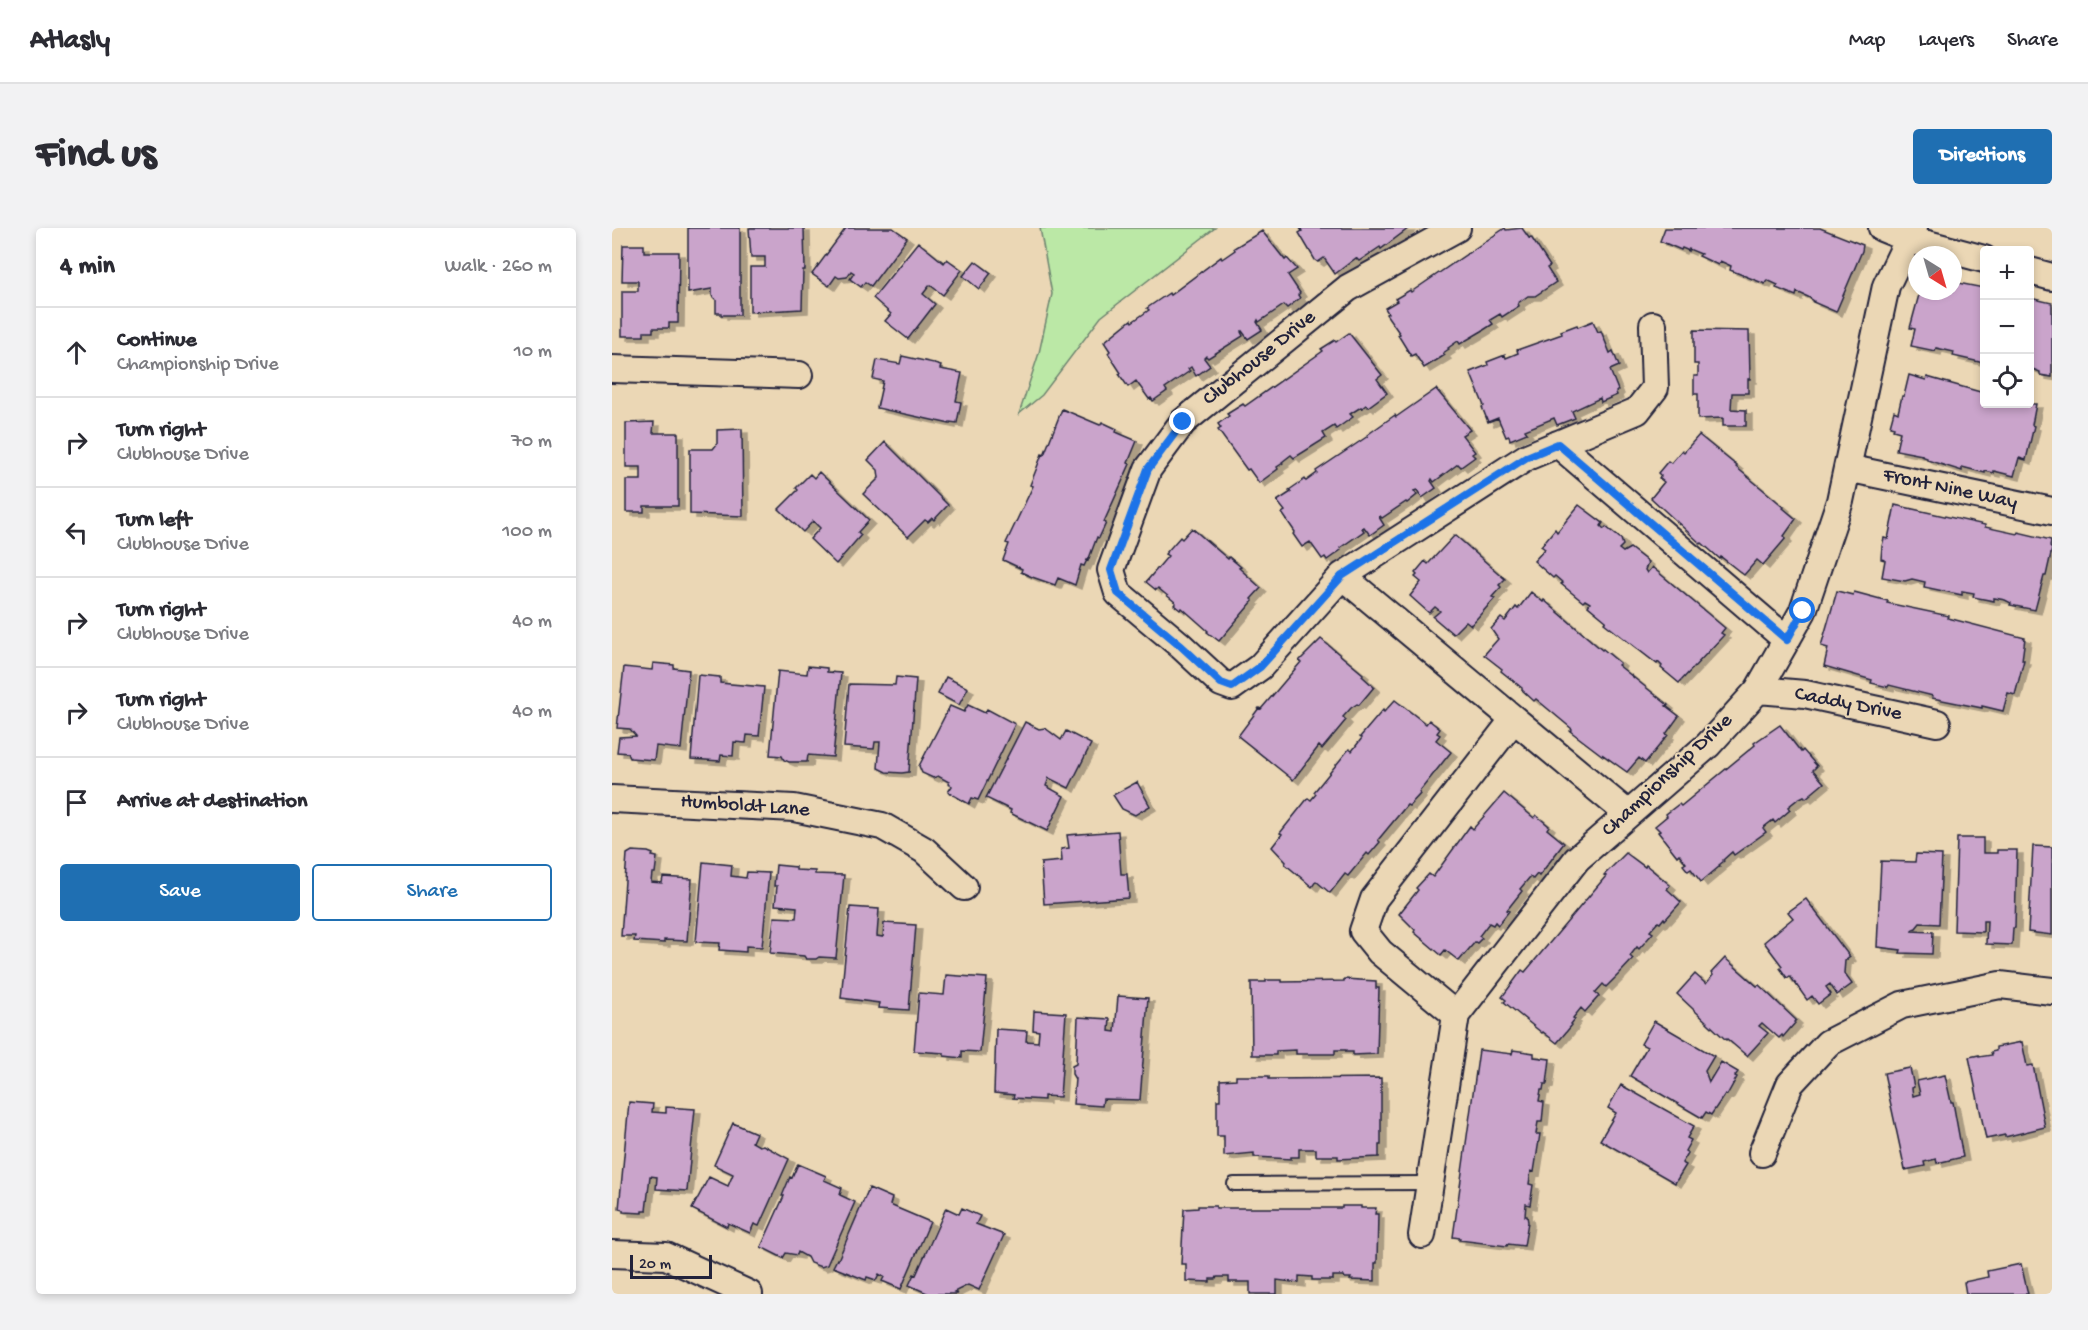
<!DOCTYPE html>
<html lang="en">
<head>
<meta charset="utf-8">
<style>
  :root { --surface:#fff; --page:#f2f2f3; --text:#2b2b33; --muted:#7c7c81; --line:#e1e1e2; --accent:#1f6fb2 }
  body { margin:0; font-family:"Gochi Hand",sans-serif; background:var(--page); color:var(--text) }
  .controls { position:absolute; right:18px; top:18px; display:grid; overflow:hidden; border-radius:6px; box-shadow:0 3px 9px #0003 }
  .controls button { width:54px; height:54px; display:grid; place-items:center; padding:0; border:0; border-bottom:2px solid var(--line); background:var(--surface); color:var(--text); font:30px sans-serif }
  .compass { position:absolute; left:1296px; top:18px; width:54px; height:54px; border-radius:50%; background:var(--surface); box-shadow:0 3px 9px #0003; rotate:143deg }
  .scale { position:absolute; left:18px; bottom:15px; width:82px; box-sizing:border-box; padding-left:6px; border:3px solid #22223b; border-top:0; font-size:16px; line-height:21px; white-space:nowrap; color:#22223b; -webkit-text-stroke:4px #ebd7b5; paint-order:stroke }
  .stop { position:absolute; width:18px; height:18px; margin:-14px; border:4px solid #1a73e8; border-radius:50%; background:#fff }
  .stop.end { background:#1a73e8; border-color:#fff; box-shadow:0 2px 6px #0008 }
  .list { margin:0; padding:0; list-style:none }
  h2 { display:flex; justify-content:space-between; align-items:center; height:78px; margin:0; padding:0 24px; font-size:26px }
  h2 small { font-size:20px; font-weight:400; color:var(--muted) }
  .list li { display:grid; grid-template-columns:39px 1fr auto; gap:18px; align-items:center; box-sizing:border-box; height:90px; padding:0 24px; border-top:2px solid var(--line) }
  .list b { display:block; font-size:22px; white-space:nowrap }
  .list p { margin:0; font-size:20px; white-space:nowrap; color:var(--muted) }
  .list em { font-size:20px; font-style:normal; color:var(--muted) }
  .actions { display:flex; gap:12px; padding:18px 24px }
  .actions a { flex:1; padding:14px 0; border:2px solid var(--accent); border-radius:6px; text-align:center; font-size:21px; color:var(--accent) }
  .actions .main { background:var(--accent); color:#fff }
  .icon { flex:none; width:33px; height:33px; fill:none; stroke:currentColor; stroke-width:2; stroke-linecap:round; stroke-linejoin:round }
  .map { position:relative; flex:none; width:1440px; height:1066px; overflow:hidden; border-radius:6px }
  header { display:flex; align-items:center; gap:36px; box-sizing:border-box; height:84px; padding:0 30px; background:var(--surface); border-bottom:2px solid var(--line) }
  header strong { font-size:28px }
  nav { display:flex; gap:33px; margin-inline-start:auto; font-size:21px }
  .intro { display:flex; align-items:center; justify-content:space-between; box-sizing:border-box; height:144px; padding:0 36px }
  h1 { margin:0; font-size:42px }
  .button { padding:15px 27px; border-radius:6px; background:var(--accent); color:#fff; font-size:21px; font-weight:700 }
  main { display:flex; gap:36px; padding:0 36px }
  aside { flex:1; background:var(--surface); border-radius:6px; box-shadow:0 3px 9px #0003 }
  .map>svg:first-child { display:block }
</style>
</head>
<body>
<header>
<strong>Atlasly</strong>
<nav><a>Map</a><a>Layers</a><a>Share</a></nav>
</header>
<div class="intro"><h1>Find us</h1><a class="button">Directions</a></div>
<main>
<aside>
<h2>4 min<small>Walk · 260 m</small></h2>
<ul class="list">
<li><svg class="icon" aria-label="ahead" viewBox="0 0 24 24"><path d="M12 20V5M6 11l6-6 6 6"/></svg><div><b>Continue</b><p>Championship Drive</p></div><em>10 m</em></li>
<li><svg class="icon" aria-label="right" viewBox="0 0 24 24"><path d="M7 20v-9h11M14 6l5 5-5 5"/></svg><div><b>Turn right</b><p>Clubhouse Drive</p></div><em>70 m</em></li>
<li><svg class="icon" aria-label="left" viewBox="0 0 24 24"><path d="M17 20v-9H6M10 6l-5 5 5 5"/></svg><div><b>Turn left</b><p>Clubhouse Drive</p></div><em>100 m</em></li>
<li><svg class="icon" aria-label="right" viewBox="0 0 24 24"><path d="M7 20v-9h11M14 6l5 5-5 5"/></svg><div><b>Turn right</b><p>Clubhouse Drive</p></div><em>40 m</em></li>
<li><svg class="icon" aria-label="right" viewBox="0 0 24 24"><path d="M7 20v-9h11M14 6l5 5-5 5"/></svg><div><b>Turn right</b><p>Clubhouse Drive</p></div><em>40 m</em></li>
<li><svg class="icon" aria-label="arrive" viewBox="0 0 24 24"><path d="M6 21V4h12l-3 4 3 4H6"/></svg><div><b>Arrive at destination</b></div></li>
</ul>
<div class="actions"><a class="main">Save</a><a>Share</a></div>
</aside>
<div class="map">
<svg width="1440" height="1066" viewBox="0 0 1440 1066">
  <defs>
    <filter id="shadow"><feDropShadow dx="6" dy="4" stdDeviation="0" flood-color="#0004"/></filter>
  </defs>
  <rect width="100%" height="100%" fill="#ebd7b5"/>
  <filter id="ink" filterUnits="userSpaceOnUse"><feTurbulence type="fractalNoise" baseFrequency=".0167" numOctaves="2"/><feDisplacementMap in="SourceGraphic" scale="12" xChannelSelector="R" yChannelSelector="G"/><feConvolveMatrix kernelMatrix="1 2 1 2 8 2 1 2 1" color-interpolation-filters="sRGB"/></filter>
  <g filter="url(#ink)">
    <path fill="#bbe8a6" stroke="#6e8570" stroke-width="1.5" d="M428,0H603L489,89L430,167L407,186L427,125L440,66Z"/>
    <path fill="#caa4cb" stroke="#22223b" stroke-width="1.5" filter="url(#shadow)" d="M76,0H128V87H109V85H104V72L100,68V61L76,65Z
      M137,0H192L193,42H191L190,81L138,84V39H153V29H139Z
      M234,0H281L295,10L259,58L253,54L249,59L238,51L242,45L239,43L235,49L227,50L224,48L217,58L200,46Z
      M688,0H797L769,21L768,19L747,33L744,30L723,46L712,30L706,34L703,32L687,5L690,3Z
      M893,0L894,2L910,0L917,10L919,9L938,38L935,40L944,54L923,68H916L906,75L907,78L890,89L888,86L878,92L881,96L870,103L848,116L846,113L836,120L837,121L831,125L833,127L812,140L803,126L799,128L786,107L788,106L774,86L776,85L773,80L785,73L783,71L798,62L799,64Z
      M1053,0H1208L1251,17L1250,23L1224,84L1201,74L1202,73L1196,69L1185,64L1184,68L1164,60L1166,57L1155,52L1153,56L1118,42L1119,38L1108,33L1106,37L1087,28L1089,26L1077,21V23L1070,20L1069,22L1048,13Z
      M650,3L673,32L675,30L685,41L676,47L688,65L686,67L688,70L675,80L672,77L647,94L646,92L645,94L650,102L636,111L630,103L629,104L631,108L596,130L594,128L592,130L598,138L584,148L579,139L576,141L578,143L553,160L555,163L541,173L539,170L537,171L524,153L516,159L507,146L509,145L496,125L498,123L492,114L519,92L520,94L537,82L535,80L557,65L558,67L609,29L610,31L623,22L622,20Z
      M306,14L332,35L335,31L350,42L331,67L318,57L311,66L323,76L296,111L273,93L279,86L261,70Z
      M11,17H32V24H67L66,95H57V100H41V104H32V108H10V63H26V53H10Z
      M363,33L379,45L367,61L351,48Z
      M1341,54L1372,60V135L1341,128L1342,124L1324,120L1323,123L1299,118L1303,101L1298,100L1308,63H1341Z
      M1418,70L1440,75V149L1428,147V144L1418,140Z
      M981,93L986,104L989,103L998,125L1001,123L1007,138L998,142L1006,162L1004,164L1005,167L989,174L988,170L960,183L963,190L945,197L942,190L913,202L915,205L898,212L897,208L894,209L886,190L876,194L870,179L872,178L858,144L876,137L875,134L893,127L894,130L906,125L905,122L950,106L949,103L965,97L966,99Z
      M1082,102L1137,103L1138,151H1136V165H1120L1119,181L1134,182V198H1111V190L1086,191V166H1082V148H1086V136H1082Z
      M737,105L770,147L765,151L775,165L756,179L754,177L750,180L749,179L738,186L741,189L724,201L722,198L711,205L714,210L682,230L679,227L670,234L671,235L665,239L666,241L647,255L637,241L635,242L606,202L609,200L606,196L617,188L615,186L631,176L633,178L711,123L709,121L723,112L724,114Z
      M290,128L322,135V136L329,138L328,141L350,145L344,173L349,174L345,195L338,194V196L265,180L271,153L261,151L265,132L288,136Z
      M1297,147L1314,152L1315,149L1372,165V163V176H1424L1420,197L1422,198L1414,232L1407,230L1402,248L1382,243V245L1373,243V245L1350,239V243L1315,232V230L1309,228L1310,227L1284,222L1288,204L1281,202L1282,199L1278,198L1282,183L1286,185L1290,168H1292Z
      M824,161L858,202L850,207L863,224L860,226L863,229L849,239L846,236L822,254L820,251L819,253L824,260L810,270L805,262L802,263L805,267L795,275L794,274L770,290L768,288L767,289L772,297L758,307L752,299L750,300L752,303L728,320L729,322L715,332L713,329L710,331L698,314L690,319L681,306L683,304L670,285L673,283L665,273L679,264L677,262L693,251L694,253L705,245L704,243L756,208L755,207L783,187L784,189Z
      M450,181L488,197L490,194L505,201L504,204L525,213L516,235L518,236L492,294L494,295L487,310L485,309L476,333L475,332L472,338L469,337L463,357L446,350L443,357L420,349L409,344L410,341L391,332L397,316L394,315L421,258L418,257L424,242L430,226L432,227Z
      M42,194L41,205H66V278H32V284H14V252H29V239H14V195Z
      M130,201L131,288L78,286V221H101L105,216V202Z
      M1087,207L1125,238L1124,239L1172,279L1171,280L1184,291L1172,308L1174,310L1151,337L1145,332L1132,347L1109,329L1108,331L1090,315L1089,316L1039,270L1052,254L1047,250L1049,248L1046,245L1056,233L1059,235L1070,222L1072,224Z
      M273,214L336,277L322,292L320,290L316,294L313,292L296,309L251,266L267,250L266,242L256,232Z
      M207,244L257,292L246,304L249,307L224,336L198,311L208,300L201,293L191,304L167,281L186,262L184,260L198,246L202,250Z
      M967,277L991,295L989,298L992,301L994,299L1009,311L1011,317L1007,321L1011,324L1018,320L1036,334L1033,342L1035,345L1040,339L1113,400L1109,405L1112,407L1067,455L1049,440L1050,438L1046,434L1045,436L992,395L994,393L976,378L978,375L973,372L971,374L949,356L951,355L943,348L941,350L922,333L933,321L929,318L943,301L945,304Z
      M1283,277L1373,297V299L1405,306L1406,304L1439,312L1438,319L1440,321L1434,348H1432L1423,382L1398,377L1399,375L1393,372L1382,370V373L1361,369L1362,365L1350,363V367L1312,359L1313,354L1300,351L1293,353L1270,349L1273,332L1269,331L1270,318L1272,310L1276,311Z
      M580,300L616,331L617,329L629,339L627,340L649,360L639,371L641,373L607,413L595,404L596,403L570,380L568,382L562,377L564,375L546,360L544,362L534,354L556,328L553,326L568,309L570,311Z
      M843,307L893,351L887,357L889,359L880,369L883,370L859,397L854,393L841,406L821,389L828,383L823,379L817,385L798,368L809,354L803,349L805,347L803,345L813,333L816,336Z
      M1225,363L1241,367L1242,364L1276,373L1275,375L1337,388L1336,390L1413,410L1410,432H1412L1403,467L1396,465L1391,483L1370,478V480L1320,470L1321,468L1277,457L1276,459L1259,455L1260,452L1212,438L1216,420L1209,418Z
      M919,364L931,374L932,372L990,422L991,421L1008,435L1006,437L1056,477L1054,478L1067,488L1054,506L1056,507L1033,535L1027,530L1015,544L991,527V528L958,503L960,501L924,471L922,473L910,462V460L889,443L890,441L872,427L886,411L879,401L889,390L893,393L904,379L906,381Z
      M709,411L751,446L750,448L762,459L747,477L745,476L739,480L731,489L734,492L710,521L707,518L681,552L626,508L647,480L649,481L689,434L687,433Z
      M41,435L62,437V440L77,442L69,521L44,518L42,532L18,530L16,525L5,524L7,509L24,508L18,501L5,500L12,439L40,442Z
      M196,438L215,440V444L229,445L221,529L196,527L195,534H177L172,532L170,528L158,527L166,443L195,446Z
      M86,447L108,449V455L152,459L147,508L135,507L134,515L122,514L121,528L109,527L108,533L79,531Z
      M284,449L304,451L297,544L290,545L274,544L266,540L268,514H263L262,521L232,519L237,456L283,457Z
      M334,449L356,460L347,477L326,466Z
      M783,472L814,496L817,492L828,501L825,505L828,507L824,512L839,524L807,564L808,566L797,578L795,577L766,612L768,614L757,627L755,625L736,648L733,646L718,665L704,653L700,659L673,636L674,634L660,619L670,606L668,605L696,570L699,572L704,566L702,564L737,521L740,523L750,510L748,509L771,482L772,484Z
      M356,477L373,485L375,481L403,496L366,572L360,570L357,576L336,564L340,558L336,556L337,554L326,548L321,550L310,545L307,538L338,478L352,484Z
      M413,494L427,501L433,500L449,512L454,503L479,516L457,560L437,550L434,558L452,568L435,603L398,585L399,582L374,570Z
      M1168,497L1189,524L1191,522L1205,538L1201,542L1212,555L1194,570L1192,568L1186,571L1176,579L1178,582L1163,595L1161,592L1151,600L1154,604L1122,627L1120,624L1111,632L1112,633L1107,637L1108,638L1089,654L1079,641L1076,643L1071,637L1074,635L1067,626L1065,628L1046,604L1048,603L1043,598L1055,588L1054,586L1067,576L1069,578L1143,517L1142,515Z
      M525,554L538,578L523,587L510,581L501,567Z
      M892,565L922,590L924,587L937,598L935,601L952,615L927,648L925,646L921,651L918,649L908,661L910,663L895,682L897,683L886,697L883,694L881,697L877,695L867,708L870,710L865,715L863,714L847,733L833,722L829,727L802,704L803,702L787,686L806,662L804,660L817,646L821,649L858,598L861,601Z
      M506,603L509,646H515L517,670L432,676L429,635L450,633L449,621L457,620L455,607Z
      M1345,610H1371V625H1385V622H1405L1403,700H1401L1400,717L1374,716L1375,693H1371V704L1342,703Z
      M1421,618L1440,619V707L1416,704Z
      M20,623L36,624L41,626L40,628L45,629L43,645H40L39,654L50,655L51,649L80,651L75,713L52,712V715L22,713L23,708H9L15,626Z
      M1014,625L1033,639L1034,637L1058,657L1055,661L1069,674L1053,692L1052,690L1048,695L1046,694L1038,703L1041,705L1027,721L1025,719L1018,728L1021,731L1007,746L994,759L991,756L983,765L987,768L973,784L969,780L961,790L963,791L959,796L960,797L945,815L931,804L930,805L892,774L894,772L890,769L910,742L913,744L994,648L992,647Z
      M1304,626L1330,627L1327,696L1308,695L1304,700L1301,701L1300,703L1321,704L1320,726L1288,725L1289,722L1265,719L1269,633L1303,634Z
      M91,634L120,637L119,648L134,650L135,644L157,645L150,719L134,718V724L107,722L108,715L84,714Z
      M164,637L184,639V642L203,643V646L232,647L224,730L207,729L204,731H194L192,728L158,725L162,689L184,690L185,679L163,677L165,658H162Z
      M1194,671L1238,729L1233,733L1232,745L1240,756L1225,767L1218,756L1214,759L1219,766L1206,776L1200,768L1195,772L1178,748L1175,750L1168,740L1170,738L1152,714L1181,690L1176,684Z
      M238,679L267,681L265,708L271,709L272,695L304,697L297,782L266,780L267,775L229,770Z
      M1113,730L1145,758L1147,757L1184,792L1182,794L1183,795L1171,809L1170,807L1167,810L1150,795L1147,798L1156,805L1135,828L1115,811L1114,812L1065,766L1083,746L1094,756L1101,747L1099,745Z
      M334,747L375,750L368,824L350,823V830L332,828V825L302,823L307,765L332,767Z
      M732,751L764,753V760H767L765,826L741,827V824H734V822H723V826H684V822L664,823V827H640L639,754H654V752H670V754L732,753Z
      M506,768L536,770L528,872L491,871L490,878L461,876L463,851L460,846V838L464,836L466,789L498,791L497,803L503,804Z
      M422,783L454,785L448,869L432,868V872L401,870L402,867L382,865L384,801L415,803L414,813L426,814L427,803L421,802Z
      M1042,793L1102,828L1093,843L1097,854L1109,834L1126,844L1123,848L1125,849L1115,867L1113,866L1099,887L1094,884L1090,890L1018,848L1035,819L1029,816Z
      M1410,814L1415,838L1421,837L1433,899L1393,909V907L1374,911L1357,829L1367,827V829L1380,827L1379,824L1384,823V819Z
      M867,822L900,826L901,822L922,825V829L938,831L935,856H932L931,862H929L927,873L932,874L930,894H926L924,906H928L922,944L919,943L917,956L921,957L918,977L914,976L913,988H915L916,994L912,1018L896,1016L895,1018L847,1012L848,1010L841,1009Z
      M1298,840L1302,859L1300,860L1301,868L1308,866L1305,853L1333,847L1339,874H1341L1351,929L1325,935L1324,931L1312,934L1313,938L1293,942L1272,845Z
      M624,848H657V851L769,850V917H767V929L726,931V928H704V921H687V929H679V931L642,929V925L612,928V908H605V872H608V852L624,851Z
      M1009,857L1082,898L1075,910L1079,912L1073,923L1076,925L1070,935L1074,937L1063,955L988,912L1004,885L996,880Z
      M17,874L41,876L40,884L54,885V879L83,881L75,963L44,961L45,949L38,948L34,983H30V985L11,984V982L7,981Z
      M121,895L144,905L140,914L147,918L151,917L177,931L147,998L142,996L138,1005L116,995L115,999L80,981L97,949L116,958L121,946L102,937Z
      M186,936L214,948L212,952L230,960L228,967L243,974L215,1037L209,1039L198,1035L195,1029L186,1024L185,1027L174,1025L171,1030L149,1019L172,968H170L178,949L180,950Z
      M257,960L280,970L278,977L318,994L289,1061L270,1053L272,1049L267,1046L264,1052L255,1049L254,1052L221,1039L225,1031L226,1032Z
      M586,978H604V980H730V978H749V980H764L763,986H766L765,1035H763V1053L738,1052L739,1050H733L732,1048H721V1052H700V1049L687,1048V1055L665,1052V1066H638V1054H617V1049H605L604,1051H598V1054L574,1053V1036H569L572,981L586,980Z
      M334,980L347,986L350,980L368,988L364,996L392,1007L367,1062L356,1057L342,1064L346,1066H317L297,1057L302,1046L304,1047Z
      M1409,1036L1416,1066H1354L1352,1054L1376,1049L1375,1043Z"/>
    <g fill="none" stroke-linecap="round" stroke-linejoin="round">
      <defs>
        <path id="service" d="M622,956L819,955"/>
        <path id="minor" d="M845,0L736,60L571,194L536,241L499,342L506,365L568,417L609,455L620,459L648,439L730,348L915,229L1025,183L1043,160L1041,97
          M1270,0L1297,11L1372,31
          M1418,43L1440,49
          M0,141L187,147
          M946,216L1175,412
          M1235,240L1440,283
          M730,348L1016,586
          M1146,462L1193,466L1325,495
          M0,571L182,580L270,598L312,622L352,659
          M844,787L768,724L751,703L762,671L902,491
          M1150,925L1178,856L1216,815L1290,777L1388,757L1440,763
          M810,1007L844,787L965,631L1096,517L1146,462L1191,383L1228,273L1274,58L1302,0
          M0,1026L54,1028L137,1066"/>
      </defs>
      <use href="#service" stroke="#22223b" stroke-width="16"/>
      <use href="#minor" stroke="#22223b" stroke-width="30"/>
      <use href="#service" stroke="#ebd7b5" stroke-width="12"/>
      <use href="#minor" stroke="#ebd7b5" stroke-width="26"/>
    </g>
  </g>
  <g fill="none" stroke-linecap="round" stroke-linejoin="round" filter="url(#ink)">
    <path stroke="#1a73e8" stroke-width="8" d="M571,194L536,241L499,342L506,365L568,417L609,455L620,459L648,439L730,348L915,229L946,216L1175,412L1191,383"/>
  </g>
  <g text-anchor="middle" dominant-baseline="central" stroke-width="4.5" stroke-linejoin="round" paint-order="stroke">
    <g font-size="21" fill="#22223b" stroke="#ebd7b5">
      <text transform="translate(648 131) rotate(-39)">Clubhouse Drive</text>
      <text transform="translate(1338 262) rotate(12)">Front Nine Way</text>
      <text transform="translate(1236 477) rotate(11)">Caddy Drive</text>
      <text transform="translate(1056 548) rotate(-43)">Championship Drive</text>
      <text transform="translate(133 579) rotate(4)">Humboldt Lane</text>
    </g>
  </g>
</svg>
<div class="controls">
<button>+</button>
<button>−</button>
<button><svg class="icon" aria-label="locate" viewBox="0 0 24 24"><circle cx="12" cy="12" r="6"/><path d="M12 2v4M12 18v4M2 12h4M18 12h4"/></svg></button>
</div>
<svg class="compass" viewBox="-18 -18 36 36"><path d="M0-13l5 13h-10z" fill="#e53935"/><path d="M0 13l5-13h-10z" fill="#7c7c81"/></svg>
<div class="scale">20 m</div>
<div class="stop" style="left:1191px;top:383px"></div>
<div class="stop end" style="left:571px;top:194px"></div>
</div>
</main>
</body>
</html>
